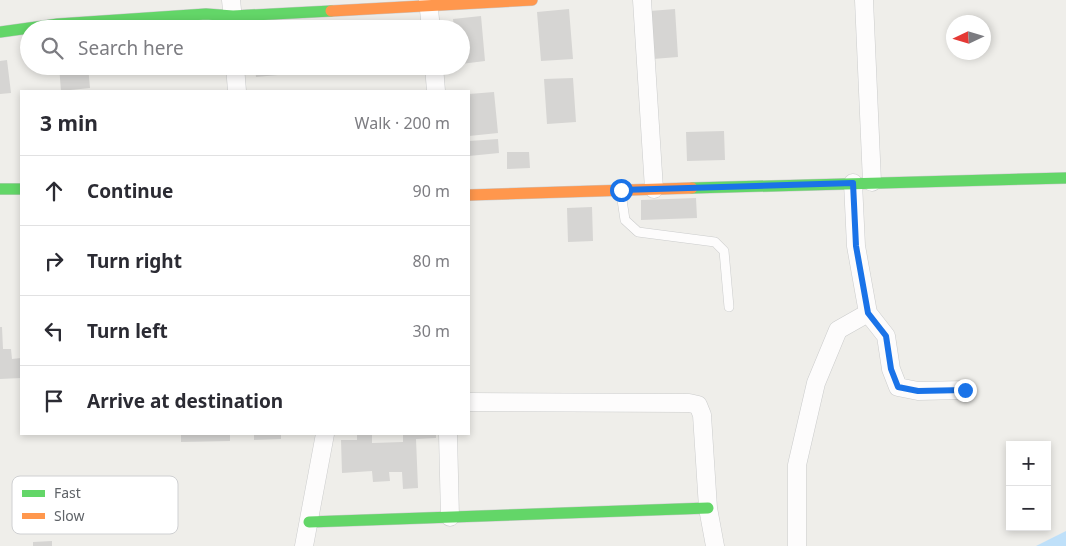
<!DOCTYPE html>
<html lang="en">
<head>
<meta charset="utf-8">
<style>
  :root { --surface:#fff; --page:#f2f2f3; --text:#2b2b33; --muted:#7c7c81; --line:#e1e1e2 }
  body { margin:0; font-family:"Noto Sans",sans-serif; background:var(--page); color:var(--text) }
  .controls { position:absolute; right:15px; bottom:15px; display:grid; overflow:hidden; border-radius:0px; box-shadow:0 2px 8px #0003 }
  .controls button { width:45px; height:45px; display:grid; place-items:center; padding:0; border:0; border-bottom:1px solid var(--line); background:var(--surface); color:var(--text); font:25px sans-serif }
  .compass { position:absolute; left:946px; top:15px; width:45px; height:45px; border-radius:50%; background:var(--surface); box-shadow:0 2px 8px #0003; rotate:266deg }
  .stop { position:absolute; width:15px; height:15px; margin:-11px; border:4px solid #1a73e8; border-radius:50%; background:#fff }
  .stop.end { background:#1a73e8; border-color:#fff; box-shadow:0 1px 5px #0008 }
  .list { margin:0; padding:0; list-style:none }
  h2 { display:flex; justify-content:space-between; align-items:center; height:65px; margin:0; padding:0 20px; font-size:21px }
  h2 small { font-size:16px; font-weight:400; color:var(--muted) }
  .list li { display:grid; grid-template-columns:32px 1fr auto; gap:15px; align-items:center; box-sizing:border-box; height:70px; padding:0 20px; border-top:1px solid var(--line) }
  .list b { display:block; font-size:19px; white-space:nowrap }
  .list em { font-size:16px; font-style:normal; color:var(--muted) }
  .icon { flex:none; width:28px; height:28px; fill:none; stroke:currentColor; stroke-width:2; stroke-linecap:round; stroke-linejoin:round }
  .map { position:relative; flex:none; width:1066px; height:546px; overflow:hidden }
  .search { position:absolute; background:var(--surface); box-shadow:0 2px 8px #0003; left:20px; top:20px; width:450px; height:55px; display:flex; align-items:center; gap:12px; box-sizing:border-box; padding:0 18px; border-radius:28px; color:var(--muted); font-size:19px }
  .panel { position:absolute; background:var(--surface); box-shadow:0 2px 8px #0003; left:20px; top:90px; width:450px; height:345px; border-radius:0px }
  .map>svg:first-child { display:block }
</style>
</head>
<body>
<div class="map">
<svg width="1066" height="546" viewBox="0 0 1066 546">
  <rect width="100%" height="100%" fill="#efeeea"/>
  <path fill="#bfe0f9" d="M1066,531V546H1036Z"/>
  <path fill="#d6d5d3" d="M569,9L573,59L541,61L537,12Z
    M675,9L678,57L653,59L650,11Z
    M481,16L485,61L461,64V29H454L453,19Z
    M378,20V29H355L354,21Z
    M7,60L11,93L0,94V61Z
    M59,66H88L90,88L61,91Z
    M255,66H277L278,75L256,77Z
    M573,78L576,122L547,124L544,79Z
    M494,92L498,133L469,136V94Z
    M724,131L725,160L687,161L686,132Z
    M498,139L499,153L469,156V141Z
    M507,152H529L530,168L507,169Z
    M696,198L697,218L641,220V200Z
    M592,207L593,241L568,242L567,208Z
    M0,327H2L3,349H11L12,359L21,358V378L0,379Z
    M181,434H230V441L181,442Z
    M254,434H281V439L254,440Z
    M357,434H372V443L403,442V434H436V438L416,439L418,488L403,489L402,472H389L390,481L373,482L372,471L342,473L341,440H357Z
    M52,541V546H33V542Z"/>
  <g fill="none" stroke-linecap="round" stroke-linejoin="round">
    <defs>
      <path id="lane" d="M621,193L625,220L638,232L715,242L724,251L729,307"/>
      <path id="street" d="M231,0L234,29
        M428,0L431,29
        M642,0L654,189
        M864,0L872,182
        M235,66L237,91
        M434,66L436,91
        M853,183L856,246L868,313L886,336L891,369L898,387L918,391L965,390
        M469,402L689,403L698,405L702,415L708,508L715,546
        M448,434L450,517
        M304,546L325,434
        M797,546V465L816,383L838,330L868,313"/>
      <path id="fast" d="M0,32L58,24L206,14L233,16L331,11
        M692,188L1066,178
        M0,189H21
        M309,522L708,508"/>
      <path id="slow" d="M331,11L532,0
        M469,195L692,188"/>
    </defs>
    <use href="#lane" stroke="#cbcccc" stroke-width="10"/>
    <use href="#street" stroke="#cbcccc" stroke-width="19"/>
    <use href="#fast" stroke="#cacacb" stroke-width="12"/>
    <use href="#slow" stroke="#cacacb" stroke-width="12"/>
    <use href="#lane" stroke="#fdfcfc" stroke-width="9"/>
    <use href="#street" stroke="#fdfcfc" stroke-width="18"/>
    <use href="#fast" stroke="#63d668" stroke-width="11"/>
    <use href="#slow" stroke="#ff974d" stroke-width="11"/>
  </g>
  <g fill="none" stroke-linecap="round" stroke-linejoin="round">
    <path stroke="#1a73e8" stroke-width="6" d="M621,190L853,183L856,246L868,313L886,336L891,369L898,387L918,391L965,390"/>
  </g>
  <rect x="12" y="476" width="166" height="58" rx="8" fill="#fff" stroke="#cfd0d2" stroke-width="1"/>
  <rect x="22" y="490" width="23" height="7" fill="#63d668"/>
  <rect x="22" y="513" width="23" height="6" fill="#ff974d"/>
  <g font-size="14" fill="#5f6368">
    <text x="54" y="498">Fast</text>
    <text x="54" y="521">Slow</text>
  </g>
</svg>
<div class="controls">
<button>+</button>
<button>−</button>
</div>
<svg class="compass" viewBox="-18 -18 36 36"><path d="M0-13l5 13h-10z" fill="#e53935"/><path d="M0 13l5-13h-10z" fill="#7c7c81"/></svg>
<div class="stop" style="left:621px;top:190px"></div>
<div class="stop end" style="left:965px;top:390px"></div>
<div class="search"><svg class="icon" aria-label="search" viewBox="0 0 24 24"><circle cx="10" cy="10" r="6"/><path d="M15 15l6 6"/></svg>Search here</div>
<section class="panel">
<h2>3 min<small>Walk · 200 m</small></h2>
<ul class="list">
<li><svg class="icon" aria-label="ahead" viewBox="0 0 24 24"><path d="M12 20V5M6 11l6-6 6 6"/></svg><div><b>Continue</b></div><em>90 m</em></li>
<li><svg class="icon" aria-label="right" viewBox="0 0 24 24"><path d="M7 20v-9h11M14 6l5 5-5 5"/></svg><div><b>Turn right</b></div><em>80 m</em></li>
<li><svg class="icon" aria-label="left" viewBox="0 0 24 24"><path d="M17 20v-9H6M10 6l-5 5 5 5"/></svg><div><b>Turn left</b></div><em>30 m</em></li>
<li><svg class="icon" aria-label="arrive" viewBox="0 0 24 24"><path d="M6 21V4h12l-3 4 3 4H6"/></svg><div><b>Arrive at destination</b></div></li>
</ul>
</section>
</div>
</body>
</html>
